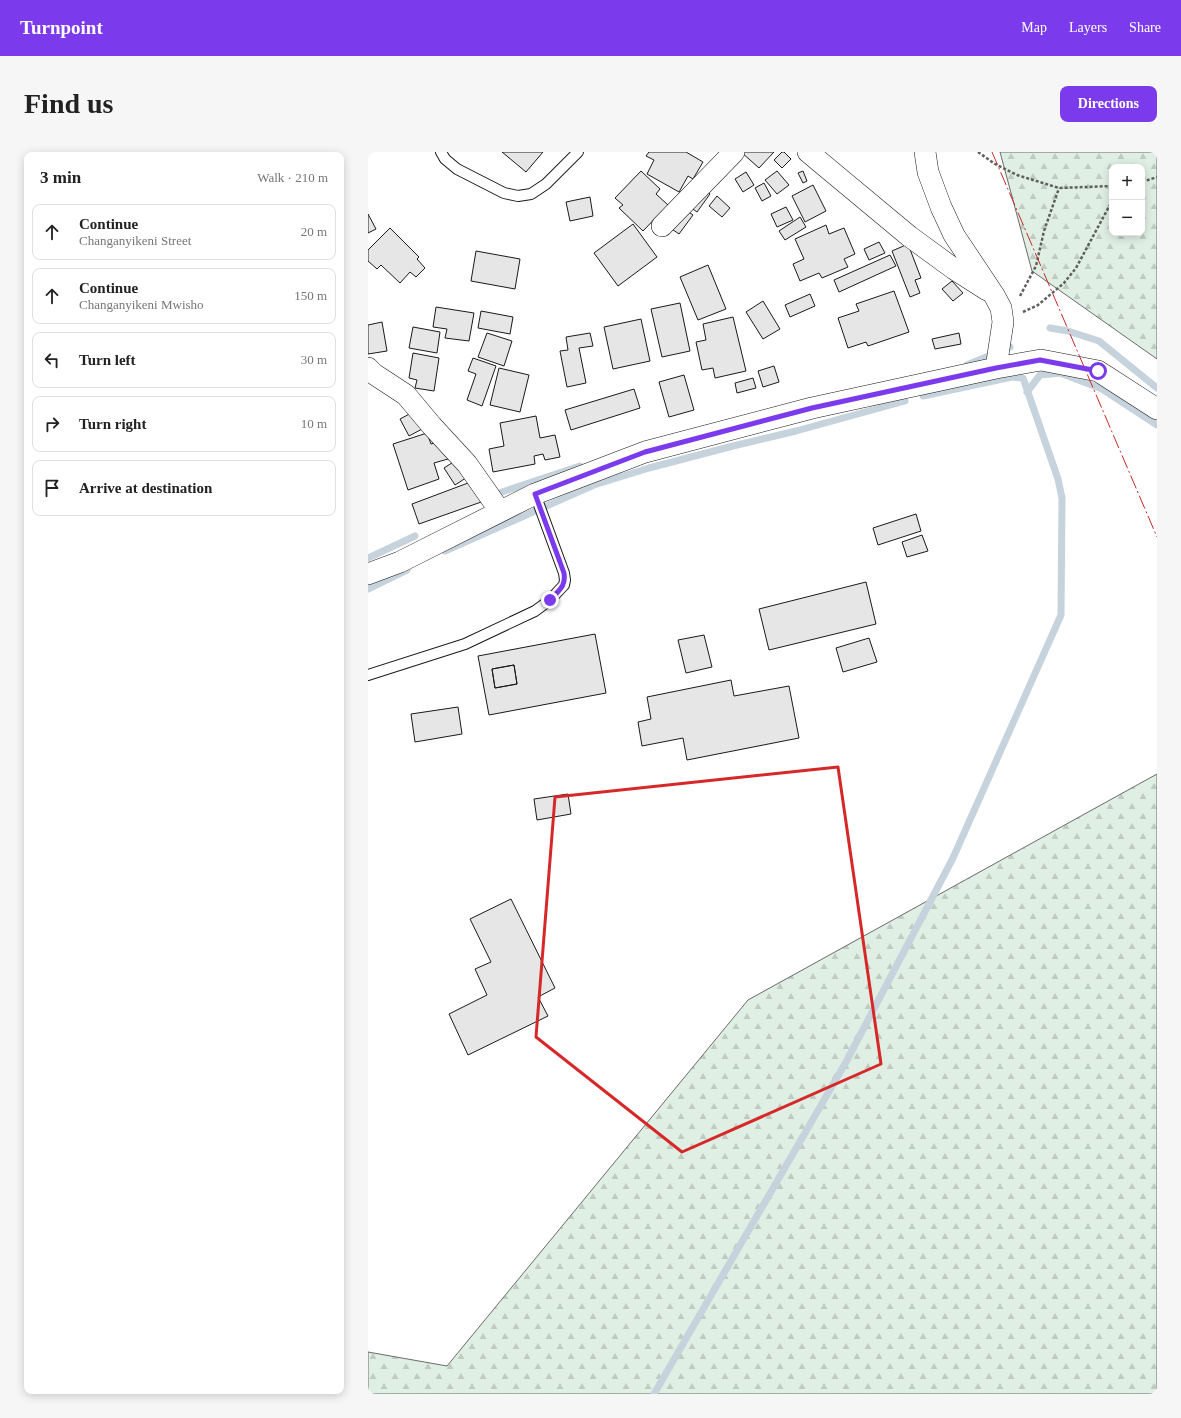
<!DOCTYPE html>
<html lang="en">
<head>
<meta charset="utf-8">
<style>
  :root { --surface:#fff; --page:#f6f6f6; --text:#222; --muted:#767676; --line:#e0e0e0; --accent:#7c3aed }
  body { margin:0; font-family:Georgia,serif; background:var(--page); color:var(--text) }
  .controls { position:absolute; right:12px; top:12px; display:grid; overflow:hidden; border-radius:8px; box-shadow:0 2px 10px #0003 }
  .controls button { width:36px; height:36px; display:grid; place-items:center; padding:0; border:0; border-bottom:1px solid var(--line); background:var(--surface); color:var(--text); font:20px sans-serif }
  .stop { position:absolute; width:12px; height:12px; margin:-9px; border:3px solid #7c3aed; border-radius:50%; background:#fff }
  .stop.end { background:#7c3aed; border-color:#fff; box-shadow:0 1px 4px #0008 }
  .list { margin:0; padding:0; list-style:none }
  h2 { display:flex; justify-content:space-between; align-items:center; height:52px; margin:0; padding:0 16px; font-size:17px }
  h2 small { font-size:13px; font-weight:400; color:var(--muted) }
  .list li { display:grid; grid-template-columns:26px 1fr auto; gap:12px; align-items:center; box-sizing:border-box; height:56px; margin:0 8px 8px; padding:0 8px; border:1px solid var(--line); border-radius:8px }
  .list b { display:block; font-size:15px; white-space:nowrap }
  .list p { margin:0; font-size:13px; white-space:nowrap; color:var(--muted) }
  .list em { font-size:13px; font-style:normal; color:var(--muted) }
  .icon { flex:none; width:22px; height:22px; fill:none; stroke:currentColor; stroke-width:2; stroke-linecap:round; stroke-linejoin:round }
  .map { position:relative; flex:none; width:789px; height:1242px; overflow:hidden; border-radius:8px }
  header { display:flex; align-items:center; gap:24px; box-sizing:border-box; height:56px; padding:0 20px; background:var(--accent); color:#fff }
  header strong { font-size:19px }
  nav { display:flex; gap:22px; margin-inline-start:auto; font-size:14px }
  .intro { display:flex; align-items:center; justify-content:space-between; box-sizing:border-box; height:96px; padding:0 24px }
  h1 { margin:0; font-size:28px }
  .button { padding:10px 18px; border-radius:8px; background:var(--accent); color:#fff; font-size:14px; font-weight:700 }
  main { display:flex; gap:24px; padding:0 24px }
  aside { flex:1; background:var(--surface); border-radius:8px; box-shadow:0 2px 10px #0003 }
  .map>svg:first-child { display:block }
</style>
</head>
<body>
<header>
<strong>Turnpoint</strong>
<nav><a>Map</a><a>Layers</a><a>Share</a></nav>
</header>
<div class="intro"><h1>Find us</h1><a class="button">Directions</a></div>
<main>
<aside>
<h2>3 min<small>Walk · 210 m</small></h2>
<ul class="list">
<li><svg class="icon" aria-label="ahead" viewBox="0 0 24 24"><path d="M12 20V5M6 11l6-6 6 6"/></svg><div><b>Continue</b><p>Changanyikeni Street</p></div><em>20 m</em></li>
<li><svg class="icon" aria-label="ahead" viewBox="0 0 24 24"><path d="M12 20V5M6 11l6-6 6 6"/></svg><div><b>Continue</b><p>Changanyikeni Mwisho</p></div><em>150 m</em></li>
<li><svg class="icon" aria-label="left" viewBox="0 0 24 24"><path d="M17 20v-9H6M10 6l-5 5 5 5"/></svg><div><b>Turn left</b></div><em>30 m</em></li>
<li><svg class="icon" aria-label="right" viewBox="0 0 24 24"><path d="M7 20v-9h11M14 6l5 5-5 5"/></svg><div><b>Turn right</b></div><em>10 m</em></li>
<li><svg class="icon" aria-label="arrive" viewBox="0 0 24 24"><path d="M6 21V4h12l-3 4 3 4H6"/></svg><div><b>Arrive at destination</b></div></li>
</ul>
</aside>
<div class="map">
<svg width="789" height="1242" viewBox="0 0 789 1242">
  <defs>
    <pattern id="forest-firs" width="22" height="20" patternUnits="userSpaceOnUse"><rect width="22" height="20" fill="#e0efe3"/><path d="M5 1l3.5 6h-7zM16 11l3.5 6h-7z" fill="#c0ccc2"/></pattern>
  </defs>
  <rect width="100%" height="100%" fill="#fff"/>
  <path fill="url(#forest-firs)" stroke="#6a6a6a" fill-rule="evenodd" d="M632,0H789V207L664,119ZM744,15H774V81H744Z
    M789,622V1242H0V1200L79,1214L380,848Z"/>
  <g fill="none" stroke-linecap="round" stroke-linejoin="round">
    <path stroke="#c6d2dc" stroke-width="7" d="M682,176L700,179L731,189L789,236
      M599,213L642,195
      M659,240L672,223L692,221L734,237L789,273
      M125,343L212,314
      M77,399L226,333L281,316L365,294L428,279L537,249
      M0,406L47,384
      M0,437L39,418
      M286,1242L478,910L585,706L693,463L694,346L690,327L655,226L644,225L555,244"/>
  </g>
  <path fill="#e6e6e6" stroke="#1a1a1a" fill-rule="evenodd" d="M134,0H175L158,20Z
    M281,0H318L335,10L325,27L320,24L311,40L279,22L286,8L278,4Z
    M373,0H406L391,16Z
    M414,0H416L423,7L414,16L406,8Z
    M273,19L292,37L288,42L300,53L275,79L251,56L255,53L247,46Z
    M409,19L421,33L409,42L397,28Z
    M435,19L439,29L435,31L430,21Z
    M378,20L386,33L375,40L367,27Z
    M396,31L403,44L394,49L387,36Z
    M445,33L458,59L437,70L424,44Z
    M333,35L342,42L329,60L319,53Z
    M349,44L362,56L354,65L341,54Z
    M222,45L225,64L202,69L198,50Z
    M418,55L425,68L409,75L403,62Z
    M315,56L325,63L311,82L301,75Z
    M0,62L8,77L0,81Z
    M432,65L438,75L417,88L411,79Z
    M265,72L289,105L250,134L226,101Z
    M458,73L461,82L476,76L487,102L476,107L480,115L454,126L451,121L432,129L425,112L436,107L427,87Z
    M22,76L51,105L49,107L57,116L48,125L42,120L32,131L13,113L9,117L0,109V98Z
    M511,90L517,101L501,108L496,97Z
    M540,92L553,126L547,128L552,141L542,145L524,99Z
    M108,99L152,107L147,137L103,129Z
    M522,103L528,114L471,140L466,128Z
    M340,113L358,157L330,168L312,125Z
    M584,129L595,141L585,149L574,137Z
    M526,139L541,180L500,194L498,190L480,196L470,166L491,159L488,152Z
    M442,142L447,154L422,165L417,153Z
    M395,149L412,177L395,187L378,160Z
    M312,151L322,199L294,205L283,157Z
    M68,155L106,161L101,189L77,186L79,177L65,175Z
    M113,159L145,165L142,182L110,176Z
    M365,165L378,219L347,226L345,216L334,218L328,190L338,188L335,172Z
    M273,167L282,209L245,217L236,175Z
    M14,170L19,199L0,202V173Z
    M45,175L72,180L69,201L41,196Z
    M119,181L144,189L136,214L110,205Z
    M222,181L225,194L211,196L218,231L199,235L192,199L200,198L198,185Z
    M591,181L593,192L567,197L564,187Z
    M45,201L71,206L66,239L47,236L49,228L41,226Z
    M105,206L128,214L114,254L99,248L108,222L100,219Z
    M406,214L411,230L395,235L390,219Z
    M131,216L161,223L152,260L122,253Z
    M316,223L326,258L301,265L291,230Z
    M385,226L388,236L369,241L367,231Z
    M266,237L272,256L203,278L197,258Z
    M47,259L56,276L41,284L32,267Z
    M168,264L172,286L187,283L192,305L177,308L175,302L166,304L167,312L125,320L121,297L136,294L132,271Z
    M59,281L63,292L74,288L80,307L66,311L71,327L40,338L25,292Z
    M90,307L101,324L87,333L76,316Z
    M108,328L116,349L51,372L44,352Z
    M548,362L553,379L510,393L505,376Z
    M554,383L560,399L539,405L534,390Z
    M498,430L508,472L401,498L391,457Z
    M227,482L238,541L121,563L110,504ZM146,513L149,532L127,536L124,517Z
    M336,483L344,515L318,521L310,488Z
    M501,486L509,510L475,520L468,496Z
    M146,513L149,532L127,536L124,517Z
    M363,528L366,544L421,534L431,586L319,608L315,586L274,594L270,570L283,567L279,545Z
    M90,555L94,582L47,590L43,562Z
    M200,642L203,662L169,668L166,647Z
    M143,747L187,836L170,845L180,864L100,903L81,862L119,843L107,817L123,810L102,767Z"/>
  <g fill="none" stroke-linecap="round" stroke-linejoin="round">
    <defs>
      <path id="lane" d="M73,0L77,7L89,17L136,41L150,44L163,42L178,32L210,0
        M0,523L97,492L167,459L182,448L196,433L197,428L196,421L167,342"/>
      <path id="street" d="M440,0L541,84L586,117L619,138
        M557,0L560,20L573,55L586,83L626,143L633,156L635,170L628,216
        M294,74L366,0
        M0,216L6,222L38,243L64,274L99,312L132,359
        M0,422L32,410L167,342L277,300L444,256L628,216L673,208L730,219L789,257"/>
    </defs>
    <use href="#lane" stroke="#1a1a1a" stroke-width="12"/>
    <use href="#street" stroke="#1a1a1a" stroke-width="22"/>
    <path stroke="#5f5f5f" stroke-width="2.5" stroke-dasharray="3 2" stroke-linecap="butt" d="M610,0L627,12L649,23L691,36L744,34
      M774,30L789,25
      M652,144L668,114L676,79L691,36
      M655,160L670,153L696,131L708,116L744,49"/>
    <use href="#lane" stroke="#fff" stroke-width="10"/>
    <use href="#street" stroke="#fff" stroke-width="21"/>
    <path stroke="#c62828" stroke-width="1" stroke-dasharray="14 3 2 3" stroke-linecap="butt" d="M624,0L789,385"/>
  </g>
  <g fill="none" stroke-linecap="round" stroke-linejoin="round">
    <path stroke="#7c3aed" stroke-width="5" d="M182,448C191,438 198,435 196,421L167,342L277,300L444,256L628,216L672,208L730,219"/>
  </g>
  <path fill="none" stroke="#d62828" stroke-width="3" stroke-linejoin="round" d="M470,615L513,912L314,1000L168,885L187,645Z"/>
</svg>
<div class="controls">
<button>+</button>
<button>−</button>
</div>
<div class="stop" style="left:730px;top:219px"></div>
<div class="stop end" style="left:182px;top:448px"></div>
</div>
</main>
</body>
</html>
